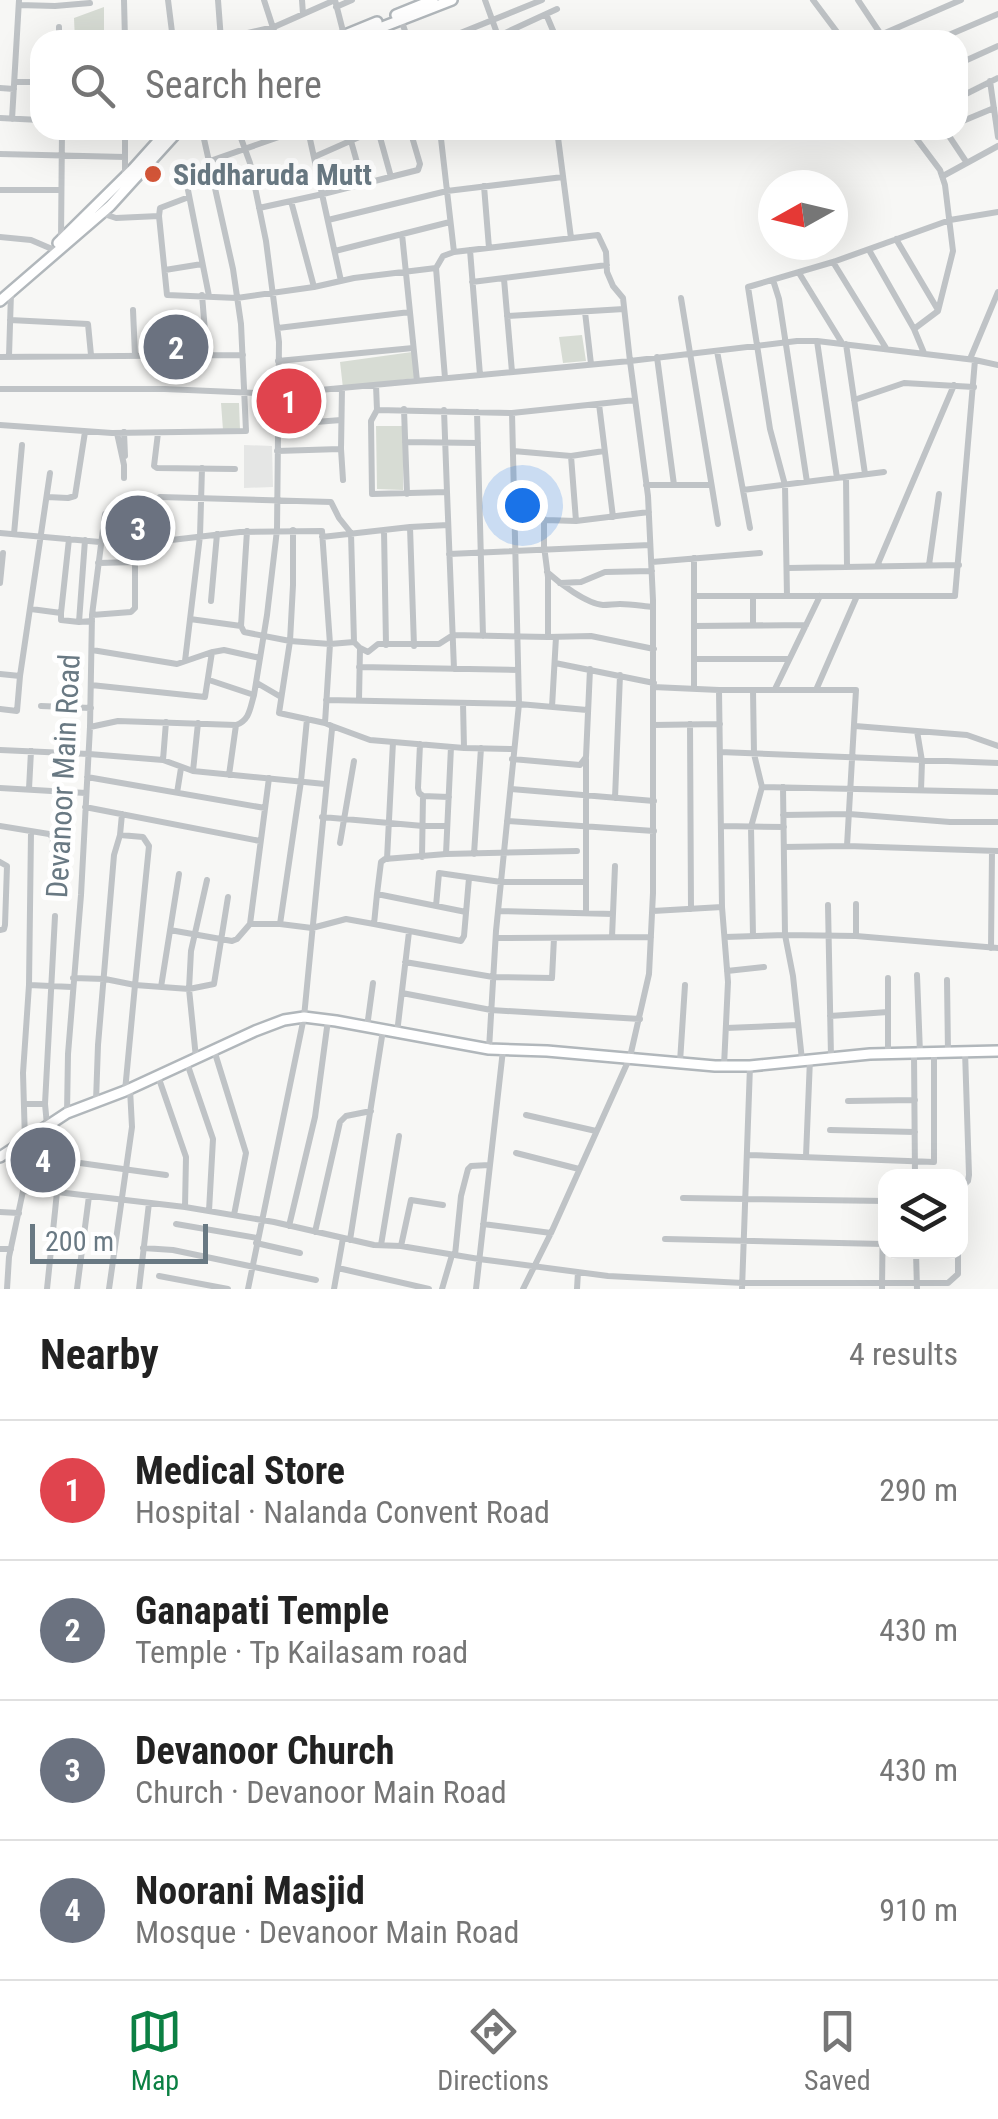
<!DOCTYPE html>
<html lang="en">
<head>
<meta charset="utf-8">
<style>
  :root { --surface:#fff; --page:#f6f6f6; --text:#222; --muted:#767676; --line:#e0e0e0; --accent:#0b8043 }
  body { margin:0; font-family:"Roboto Condensed",sans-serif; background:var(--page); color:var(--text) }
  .controls { position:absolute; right:30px; bottom:30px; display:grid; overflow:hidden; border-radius:20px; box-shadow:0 10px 40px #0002 }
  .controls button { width:90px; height:90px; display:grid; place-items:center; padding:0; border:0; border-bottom:2px solid var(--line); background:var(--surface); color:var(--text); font:50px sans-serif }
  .compass { position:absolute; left:758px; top:170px; width:90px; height:90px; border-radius:50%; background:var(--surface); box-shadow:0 10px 40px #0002; rotate:262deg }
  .scale { position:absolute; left:30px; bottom:25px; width:178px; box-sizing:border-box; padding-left:10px; border:5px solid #697983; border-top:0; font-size:28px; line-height:35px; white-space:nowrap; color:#697983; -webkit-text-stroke:8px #fff; paint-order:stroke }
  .you { position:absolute; left:522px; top:505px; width:35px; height:35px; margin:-25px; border:8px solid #fff; border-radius:50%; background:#1a73e8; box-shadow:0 0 0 15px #1a73e833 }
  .badge { display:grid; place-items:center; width:65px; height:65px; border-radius:50%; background:var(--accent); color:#fff; font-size:32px; font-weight:700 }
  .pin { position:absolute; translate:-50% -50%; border:5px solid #fff; box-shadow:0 2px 10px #0006 }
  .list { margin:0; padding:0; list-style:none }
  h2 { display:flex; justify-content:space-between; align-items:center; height:130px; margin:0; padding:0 40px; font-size:42px }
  h2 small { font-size:32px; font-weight:400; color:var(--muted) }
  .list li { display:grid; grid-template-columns:65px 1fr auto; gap:30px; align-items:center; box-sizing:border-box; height:140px; padding:0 40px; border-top:2px solid var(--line) }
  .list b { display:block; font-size:38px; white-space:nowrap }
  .list p { margin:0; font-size:32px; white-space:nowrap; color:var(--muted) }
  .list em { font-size:32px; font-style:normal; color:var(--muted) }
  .icon { flex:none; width:55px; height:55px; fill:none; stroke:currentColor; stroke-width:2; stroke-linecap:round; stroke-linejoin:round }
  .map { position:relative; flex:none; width:998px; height:1289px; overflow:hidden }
  .search { position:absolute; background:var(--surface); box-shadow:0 10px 40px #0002; left:30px; right:30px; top:30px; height:110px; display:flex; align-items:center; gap:25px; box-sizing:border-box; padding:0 35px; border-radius:30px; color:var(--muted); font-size:38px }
  .sheet { height:690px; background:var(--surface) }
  nav { display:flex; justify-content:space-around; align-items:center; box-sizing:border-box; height:140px; border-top:2px solid var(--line); background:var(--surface); font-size:28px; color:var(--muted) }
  nav a { display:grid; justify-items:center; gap:5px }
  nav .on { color:var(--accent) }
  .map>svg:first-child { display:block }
</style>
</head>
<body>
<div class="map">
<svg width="998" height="1289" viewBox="0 0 998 1289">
  <rect width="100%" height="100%" fill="#f7f7f5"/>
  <path fill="#e5e6e5" d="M244,445L272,446L273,487L244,488Z"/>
  <path fill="#d7dcd4" d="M104,7V40H75L74,18Z
    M582,335L586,361L563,363L559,337Z
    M412,352L415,378L343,388L340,362Z
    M221,403H239L240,430H223Z
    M376,426H403V490L377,489Z"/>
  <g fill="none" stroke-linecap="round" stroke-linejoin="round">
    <defs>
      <path id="secondary" d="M396,15L433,0
        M333,40L377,22
        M349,40L452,0
        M58,243L133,169L168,130
        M0,301L110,206L179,130
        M0,1157L67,1113L125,1091L255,1031L284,1020L304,1017L336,1021L489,1049L547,1051L715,1066H750L870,1054L998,1051"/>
    </defs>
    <use href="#secondary" stroke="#b1b7bb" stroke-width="14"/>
    <path stroke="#bfc3c6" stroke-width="6" d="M124,0L125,40
      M168,0L173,40
      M218,0L221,40
      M264,0L277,40
      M302,0L303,14
      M335,0L345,39
      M485,0L498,36
      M813,0L843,40
      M858,0L882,36
      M19,5L55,6L90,3
      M336,7L352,0
      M546,14L557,40
      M401,19L408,40
      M59,27V40
      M174,40L220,33L239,35L274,27L335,0
      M443,40L542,0
      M490,40L557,9
      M882,40V36L885,33L961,0
      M937,40L998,14
      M958,64L998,46
      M990,81L998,137
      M15,82H40
      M0,88L14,89
      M958,98L998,78
      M0,118L40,120
      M12,119L19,0
      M958,123L994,108
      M125,130V179
      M308,130L341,281
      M378,130L391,177
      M440,130L454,252
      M557,130L571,238
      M910,130L940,170L945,185L953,251L938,311L914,329L924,353
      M945,130L967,163
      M351,141L363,184
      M0,154L125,157
      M314,157L375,130
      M210,161L299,130
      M943,176L998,146
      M484,186L489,248
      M0,190H60
      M189,197L160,208L159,216L167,295L237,298L314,287L354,278L436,268
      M291,201L314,287
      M259,208L323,194L418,170L420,164L410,130
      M101,213L116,218L159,216
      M328,220L447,191L563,177
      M402,234L417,381
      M0,237L31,240L52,249
      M61,239L62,130
      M896,239L938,310
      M470,250L480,375
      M869,250L914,329
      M335,251L450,222
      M833,262L886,348
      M165,270L202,264
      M799,273L842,343
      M504,279L512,372
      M773,280L779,299L807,482
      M472,282L607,265
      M202,295L207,355
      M209,296L185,175L187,173L211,167
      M681,298L718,524
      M133,310L135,355
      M585,312L591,364
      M507,316L624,309
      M10,320L88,324L91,355
      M278,328L410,312
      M817,341L837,478
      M846,344L865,474
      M717,351L750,528
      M9,356L11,293
      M0,357L243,355
      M657,357L674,485
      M970,359L998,292
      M278,361L413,348
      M376,385L377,410L371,421L372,494L447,492L454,669
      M342,388L341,449L343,480
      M0,389H165L277,394L630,361L623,298L613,286L607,272L606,252L598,235L454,252L443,256L436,268L445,378
      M854,400L904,383L974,387
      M599,404L613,517
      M404,409L407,494
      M377,410L512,413L635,400
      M444,410L447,492
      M477,412L483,636
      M0,425L112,433L246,431L241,324L233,269L202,130
      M277,425L341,420
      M124,432L125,456
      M117,433L124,465V478
      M158,433L154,466L157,468L235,469
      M405,442L478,443
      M277,451L340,449
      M513,451L571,456L604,451
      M571,456L576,521
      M846,477L847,567
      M646,485H711
      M743,490L884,472
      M47,497L68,498L75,496L85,432
      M160,497L331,502L339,518L351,533L354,642
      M515,519L576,521L649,512
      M544,519V546L548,577V637
      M293,530V585L290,641L330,644L354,642L360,648L368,652L378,644H439L453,635L548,637L591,636L654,649
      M384,530L386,645
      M247,531L241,626L244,632L290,641L279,713L325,723
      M0,533L100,542
      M14,534L22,445
      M322,537L410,527
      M85,540L79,622L92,621
      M449,554L650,545
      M652,562L760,553
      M98,563L136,562
      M929,565L939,494
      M877,566L954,385
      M788,568L959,565
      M547,572C559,583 587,604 603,605C609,605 614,604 620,604C631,604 642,606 653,607
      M0,583L3,553
      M560,583L581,582L605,572L652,571
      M694,596H955L975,360
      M787,596L785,485L770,429L748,287L833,262L950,220L998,212
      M211,601L217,534
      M31,609L61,613V620L79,622
      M61,613L69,539
      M92,615L131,612L135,608V548L137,544L240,532L322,531L330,644L325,723L332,726V729L304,1017L248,1289
      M190,619L241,626
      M753,625V596
      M694,626L806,625
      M414,646L410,527L448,525
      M213,652L224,650L260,658
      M694,659H789
      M185,661L200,536L202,468
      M555,663L654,683
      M359,667L518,670
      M0,674L20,676
      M209,680L254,695L267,615L277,530L279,342L266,241L250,163L238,130
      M257,683L281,697
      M91,685L205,697L212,652L177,664L92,650
      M653,687L719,690H856L847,846
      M694,689V558
      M775,689L820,596
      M719,690L722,907L728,982L724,1066
      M816,690L857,596
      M326,700L519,704L587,710
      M359,700L360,648
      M463,703L464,748
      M41,706L91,708
      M552,707L556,637
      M0,709L17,711L20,676L50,473
      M690,724L691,909
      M653,725L720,724
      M332,726L370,740L464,748L513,749
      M855,726L967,735L998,746
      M90,727L118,721L236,725C250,720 250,708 254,695
      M917,731L922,761L921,790
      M420,744L418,788L419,793L423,796L422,857
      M0,750L89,754L163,760L193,771L325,784
      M720,752L998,763
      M512,759L580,765L586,757L590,669
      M163,760L166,722
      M193,771L198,723
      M229,775L236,725
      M87,777L265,808
      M762,787L998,792
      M783,787L785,935L793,976L802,1060
      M0,788L86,793
      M29,789L31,751
      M511,789L654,801
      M177,793L181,768
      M423,796L449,797
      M615,798L620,675
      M85,807L260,841
      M783,815L849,814L950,822H998
      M322,817L423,826H447
      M507,821L654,831
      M0,826L49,834L53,837L52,872
      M722,826L784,827
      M120,835L143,837L149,846L135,985L189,989L214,984L228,897
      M340,843L354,761
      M784,847L847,846L998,851
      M446,854L451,747
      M474,854L481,748
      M387,859L393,742
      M0,862L7,866L5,925L4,929L0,930
      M377,894L381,862L385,859L446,854L577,851
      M856,904V936
      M828,905L831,1057
      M436,906L439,873L501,882H586
      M498,911L613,914
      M653,911L722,907
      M466,912L377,894L374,924L461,941L464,936L469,878
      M586,913V759
      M250,924L269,778
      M280,924L301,781L307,719
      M170,930L232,941L237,939L250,924H280L312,928L346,919L374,924
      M753,936L751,827L762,787L754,754L753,690
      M612,937L615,866
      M725,937L785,935L856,936L998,948
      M496,938L651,937
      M991,948L992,851
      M405,962L493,977L552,978L554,938
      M727,971L764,967
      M917,975L920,1053
      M73,978L105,979L135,985L125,1091
      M888,978V1053
      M947,980L948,1052
      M29,985L72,987
      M161,987L179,874
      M402,993L491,1010L640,1019
      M830,1016L888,1012
      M367,1027L373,983
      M726,1028L798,1025
      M397,1033L409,932
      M489,1049L496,931L519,704L512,413
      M214,1050L246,1153L234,1215
      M914,1053L915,1176
      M196,1058L189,989L191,951L207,880
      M680,1062L685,985
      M187,1063L213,1139L209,1211
      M158,1076L186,1157L185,1207
      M96,1101L98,1045L114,855L120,835L122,814
      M848,1101L915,1100
      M24,1104H45
      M67,1113L68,1054L81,895L90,727L92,615L105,514
      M526,1115L596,1131
      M47,1125L45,1104L55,916
      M830,1130L915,1132
      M516,1153L579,1169
      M748,1155L934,1162V1053
      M806,1156L810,1059
      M80,1163L166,1175
      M960,1189L968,1181L969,1175L965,1051
      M23,1191L57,1192L185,1207L274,1222L374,1245L401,1246L479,1259L608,1276L743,1283H948L958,1274V1252
      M683,1198L886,1201
      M0,1212L19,1213
      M176,1224L257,1238
      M483,1224L551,1233
      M289,1226L315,1117L328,1020
      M315,1232L340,1122L346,1116L371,1111
      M665,1239L883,1244
      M350,1240L383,1030
      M256,1243L300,1253
      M381,1245L399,1136
      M401,1246L411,1200L443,1205
      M143,1248L173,1250L316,1280
      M0,1249H11
      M916,1252L917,1289
      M455,1255L461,1196L468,1169L471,1166L489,1165
      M338,1268L429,1289
      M159,1276L228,1289
      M7,1289L9,1257L23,1191L25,1141L23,1073L29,985L31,832
      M47,1289L57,1192
      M77,1289L89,1196
      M109,1289L132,1127L130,1089
      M139,1289L149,1203
      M334,1289L343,1238
      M442,1289L452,1255
      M476,1289L503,1050
      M523,1289L551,1233L630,1057L649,974L653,893V600L648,496L630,361L797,341H817L975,360L998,365
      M577,1289L578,1272
      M742,1289L750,1066
      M882,1289L883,1201"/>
    <use href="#secondary" stroke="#fff" stroke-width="9"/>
  </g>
  <circle fill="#d45638" stroke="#fff" stroke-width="4" cx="153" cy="174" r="10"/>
  <g text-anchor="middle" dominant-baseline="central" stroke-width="10" stroke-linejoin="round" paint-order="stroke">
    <g font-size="30" font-weight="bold" fill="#697983" stroke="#fff" text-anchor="start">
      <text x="173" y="174">Siddharuda Mutt</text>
    </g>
    <g font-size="30" fill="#697983" stroke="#fff">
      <text transform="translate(63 776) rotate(-87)">Devanoor Main Road</text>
    </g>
  </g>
</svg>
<div class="controls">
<button><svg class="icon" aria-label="layers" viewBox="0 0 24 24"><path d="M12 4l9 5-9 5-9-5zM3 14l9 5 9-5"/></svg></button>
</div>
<svg class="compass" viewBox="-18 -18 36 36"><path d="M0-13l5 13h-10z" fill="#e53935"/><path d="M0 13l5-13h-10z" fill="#767676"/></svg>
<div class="scale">200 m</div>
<div class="you"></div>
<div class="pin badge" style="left:289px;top:401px;background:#e0444e">1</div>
<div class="pin badge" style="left:176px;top:347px;background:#6b7280">2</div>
<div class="pin badge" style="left:138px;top:528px;background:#6b7280">3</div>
<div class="pin badge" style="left:43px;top:1160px;background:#6b7280">4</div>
<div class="search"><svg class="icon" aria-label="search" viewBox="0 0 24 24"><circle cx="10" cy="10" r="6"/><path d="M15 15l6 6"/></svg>Search here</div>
</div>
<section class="sheet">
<h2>Nearby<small>4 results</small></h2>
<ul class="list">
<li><span class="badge" style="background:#e0444e">1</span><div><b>Medical Store</b><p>Hospital · Nalanda Convent Road</p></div><em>290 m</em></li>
<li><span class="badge" style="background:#6b7280">2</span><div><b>Ganapati Temple</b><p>Temple · Tp Kailasam road</p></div><em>430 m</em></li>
<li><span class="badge" style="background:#6b7280">3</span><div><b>Devanoor Church</b><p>Church · Devanoor Main Road</p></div><em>430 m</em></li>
<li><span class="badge" style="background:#6b7280">4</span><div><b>Noorani Masjid</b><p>Mosque · Devanoor Main Road</p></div><em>910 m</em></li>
</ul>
</section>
<nav>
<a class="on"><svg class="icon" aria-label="map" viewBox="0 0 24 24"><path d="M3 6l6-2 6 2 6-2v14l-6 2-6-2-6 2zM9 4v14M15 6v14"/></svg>Map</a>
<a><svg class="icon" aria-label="directions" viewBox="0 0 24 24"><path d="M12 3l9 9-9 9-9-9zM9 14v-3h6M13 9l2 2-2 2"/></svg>Directions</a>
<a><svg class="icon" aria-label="saved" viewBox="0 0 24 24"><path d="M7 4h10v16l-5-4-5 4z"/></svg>Saved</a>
</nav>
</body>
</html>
